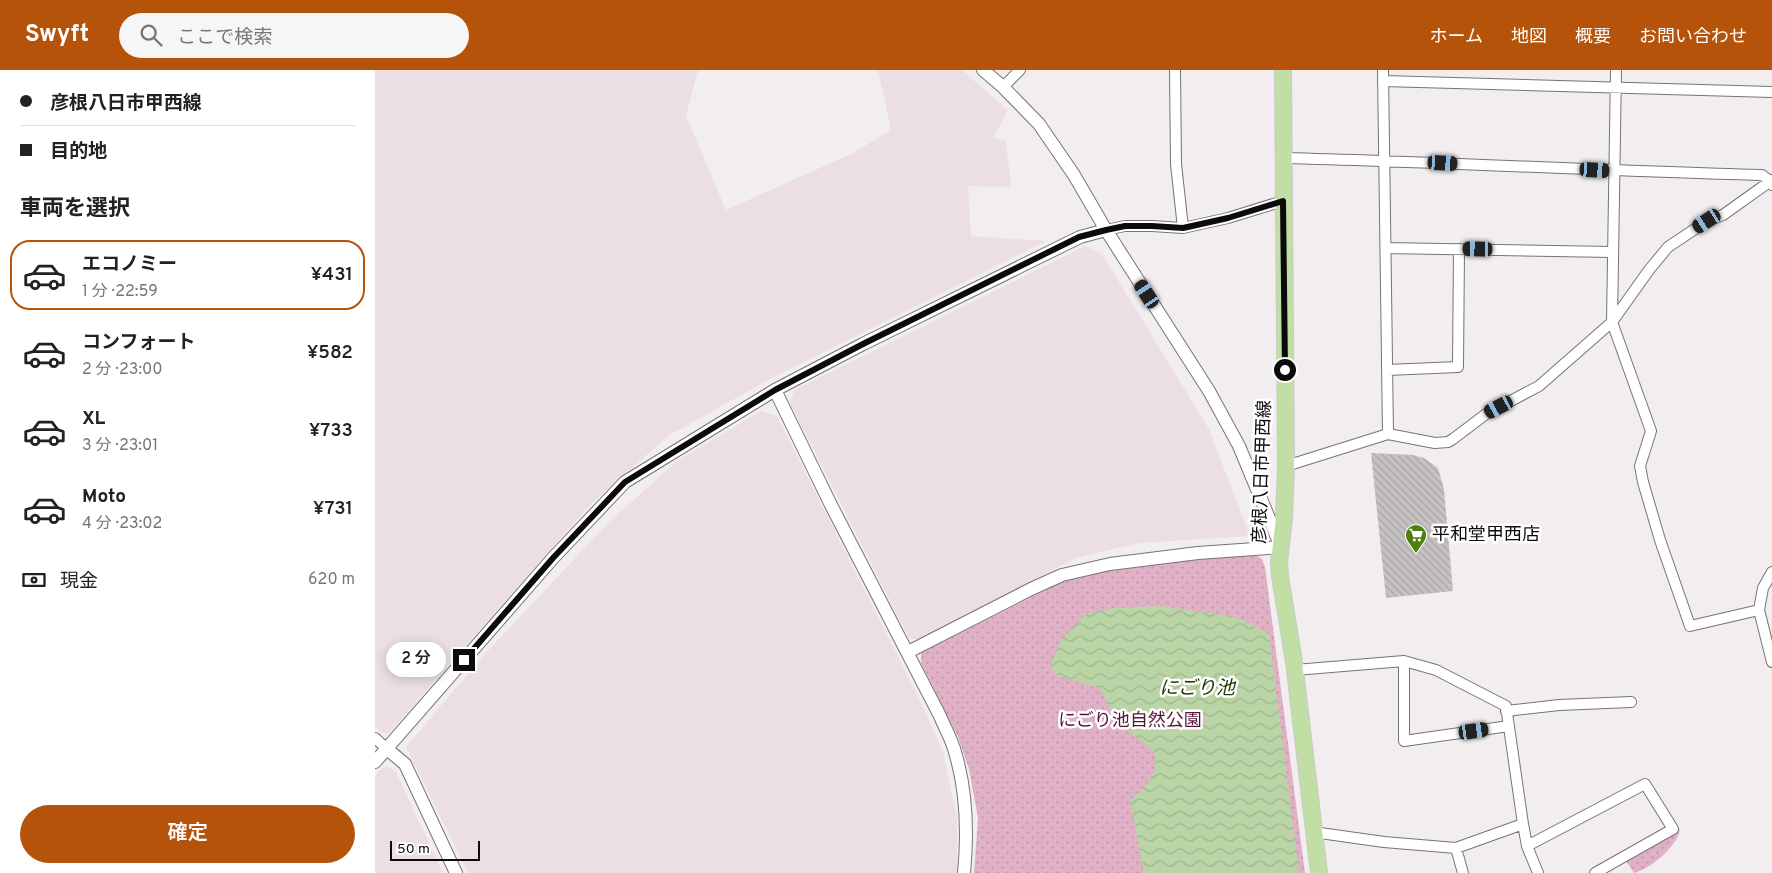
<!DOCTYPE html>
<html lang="ja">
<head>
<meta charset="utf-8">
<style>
  :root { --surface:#fff; --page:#f6f6f6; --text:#222; --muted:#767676; --line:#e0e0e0; --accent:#b45309 }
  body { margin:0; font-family:Overpass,"Noto Sans JP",sans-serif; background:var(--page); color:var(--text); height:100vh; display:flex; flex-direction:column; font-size:19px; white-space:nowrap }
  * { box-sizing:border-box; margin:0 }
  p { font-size:16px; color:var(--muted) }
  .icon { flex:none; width:28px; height:28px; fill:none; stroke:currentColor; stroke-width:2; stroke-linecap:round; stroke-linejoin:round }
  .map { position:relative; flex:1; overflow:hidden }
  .drawer { display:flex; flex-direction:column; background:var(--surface); width:375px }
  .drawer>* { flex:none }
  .hud { display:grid; align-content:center; height:110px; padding:0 20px; background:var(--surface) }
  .scale { position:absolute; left:15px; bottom:12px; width:90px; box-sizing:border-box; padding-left:5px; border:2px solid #0c0b0b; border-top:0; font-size:14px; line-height:18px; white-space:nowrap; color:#0c0b0b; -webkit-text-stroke:4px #fff; paint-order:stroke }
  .end { position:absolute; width:22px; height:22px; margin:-11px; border:6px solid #0c0b0b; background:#fff; box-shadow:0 0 0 2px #fff }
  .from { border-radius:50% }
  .bubble { position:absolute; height:35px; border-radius:18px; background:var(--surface); box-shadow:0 2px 12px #0003; font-size:16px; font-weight:600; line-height:35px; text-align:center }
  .car { position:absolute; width:15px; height:30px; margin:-15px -8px; border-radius:6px; box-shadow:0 0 4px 1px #0007; background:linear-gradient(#222 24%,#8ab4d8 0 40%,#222 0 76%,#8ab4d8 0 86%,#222 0) }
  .hud b { display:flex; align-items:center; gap:18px; height:48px; font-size:19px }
  .hud b+b { border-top:1px solid var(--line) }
  .hud i { width:12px; height:12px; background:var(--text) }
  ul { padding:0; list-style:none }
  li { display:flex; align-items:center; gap:15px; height:70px; margin:0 10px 8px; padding:0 10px; border:2px solid transparent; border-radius:20px }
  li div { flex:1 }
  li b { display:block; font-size:19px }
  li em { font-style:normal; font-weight:600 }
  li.current { border-color:var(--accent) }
  li>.icon { width:45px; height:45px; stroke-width:1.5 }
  h2 { padding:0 20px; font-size:22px; line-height:60px }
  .pay { display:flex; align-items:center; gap:12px; height:55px; padding:0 20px; font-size:19px }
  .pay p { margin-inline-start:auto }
  .primary-button { display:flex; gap:10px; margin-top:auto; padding:10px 20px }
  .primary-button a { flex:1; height:58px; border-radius:30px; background:var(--accent); color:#fff; font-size:20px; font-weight:600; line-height:58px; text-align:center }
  header { display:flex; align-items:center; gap:30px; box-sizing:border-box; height:70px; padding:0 25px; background:var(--accent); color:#fff }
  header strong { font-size:24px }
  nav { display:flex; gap:28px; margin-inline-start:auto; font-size:18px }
  .search { width:350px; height:45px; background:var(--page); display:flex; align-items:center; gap:12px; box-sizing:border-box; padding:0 18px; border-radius:28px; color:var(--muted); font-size:19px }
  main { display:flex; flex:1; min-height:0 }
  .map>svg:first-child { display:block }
  .built { fill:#ebdfe5 }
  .green { fill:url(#green-dots) }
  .water { fill:url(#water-waves) }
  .building { fill:url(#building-back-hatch) }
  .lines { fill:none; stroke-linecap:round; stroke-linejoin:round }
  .minor-casing { stroke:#777375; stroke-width:12 }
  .tertiary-casing { stroke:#777375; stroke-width:14 }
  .primary-casing { stroke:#cac9c9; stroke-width:18 }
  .minor { stroke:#fff; stroke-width:10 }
  .tertiary { stroke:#fff; stroke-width:12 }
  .primary { stroke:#c1dfa4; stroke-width:16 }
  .route { stroke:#0c0b0b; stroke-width:6 }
  .labels { text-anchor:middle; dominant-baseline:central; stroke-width:5; stroke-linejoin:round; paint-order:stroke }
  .street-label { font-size:18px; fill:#0c0b0b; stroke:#fff }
  .poi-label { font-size:18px; fill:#0c0b0b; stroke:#fff; text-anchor:start }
  .park-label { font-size:18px; fill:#54173a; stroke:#fff }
  .water-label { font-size:19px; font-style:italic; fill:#213805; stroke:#fff }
</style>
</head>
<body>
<header>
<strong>Swyft</strong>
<div class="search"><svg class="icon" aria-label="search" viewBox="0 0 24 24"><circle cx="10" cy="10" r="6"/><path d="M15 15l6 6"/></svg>ここで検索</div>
<nav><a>ホーム</a><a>地図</a><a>概要</a><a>お問い合わせ</a></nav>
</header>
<main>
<section class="drawer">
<div class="hud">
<b><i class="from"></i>彦根八日市甲西線</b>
<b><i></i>目的地</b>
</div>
<h2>車両を選択</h2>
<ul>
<li class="current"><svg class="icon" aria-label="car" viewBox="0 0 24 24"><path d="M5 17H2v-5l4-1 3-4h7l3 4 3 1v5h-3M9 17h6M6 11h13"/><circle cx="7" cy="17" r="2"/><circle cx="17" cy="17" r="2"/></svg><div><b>エコノミー</b><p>1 分 · 22:59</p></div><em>¥431</em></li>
<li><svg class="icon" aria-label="car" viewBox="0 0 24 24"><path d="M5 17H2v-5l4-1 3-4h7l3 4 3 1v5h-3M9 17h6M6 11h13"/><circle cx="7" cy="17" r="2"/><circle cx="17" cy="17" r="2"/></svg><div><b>コンフォート</b><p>2 分 · 23:00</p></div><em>¥582</em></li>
<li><svg class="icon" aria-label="car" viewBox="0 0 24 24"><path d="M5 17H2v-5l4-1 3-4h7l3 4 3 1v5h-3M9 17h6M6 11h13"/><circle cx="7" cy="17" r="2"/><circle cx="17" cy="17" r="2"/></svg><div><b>XL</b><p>3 分 · 23:01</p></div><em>¥733</em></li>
<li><svg class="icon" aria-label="car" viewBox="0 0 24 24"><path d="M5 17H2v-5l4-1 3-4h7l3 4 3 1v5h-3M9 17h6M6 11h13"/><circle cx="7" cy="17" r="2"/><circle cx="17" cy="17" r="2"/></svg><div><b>Moto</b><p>4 分 · 23:02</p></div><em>¥731</em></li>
</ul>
<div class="pay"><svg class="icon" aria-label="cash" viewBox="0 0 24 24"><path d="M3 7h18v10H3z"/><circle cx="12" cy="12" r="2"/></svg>現金<p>620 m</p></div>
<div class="primary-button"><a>確定</a></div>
</section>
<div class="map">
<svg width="1397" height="803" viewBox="0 0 1397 803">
  <defs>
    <pattern id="green-dots" width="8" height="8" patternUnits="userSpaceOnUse" patternTransform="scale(1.25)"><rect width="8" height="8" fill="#e0b0c7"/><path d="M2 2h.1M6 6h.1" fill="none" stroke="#bf96aa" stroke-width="1.8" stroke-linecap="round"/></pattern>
    <pattern id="water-waves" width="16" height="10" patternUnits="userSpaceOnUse" patternTransform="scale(1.25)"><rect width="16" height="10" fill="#bad4a5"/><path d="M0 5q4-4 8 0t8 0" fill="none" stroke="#9fb58d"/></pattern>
    <pattern id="building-back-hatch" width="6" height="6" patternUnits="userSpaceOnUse" patternTransform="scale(1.25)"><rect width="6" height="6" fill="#c6c2c4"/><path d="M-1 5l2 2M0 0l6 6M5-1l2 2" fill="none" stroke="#a9a5a7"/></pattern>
  </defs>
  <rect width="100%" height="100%" fill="#f2eef0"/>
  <path class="built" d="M 0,0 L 323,0 L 311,46 L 351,140 L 476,84 L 516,60 L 503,0 L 587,0 L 633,40 L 618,68 L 631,71 L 636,117 L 593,116 L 596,166 L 671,171 L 399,307 L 293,366 L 216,434 L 13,664 L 6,662 L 0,656 Z
    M 710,176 L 727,184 L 834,359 L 875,466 L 764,473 L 701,488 L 545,570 L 534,568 L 415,333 L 419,320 Z
    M 386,341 L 402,346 L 545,630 L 568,682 L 582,747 L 582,803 L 93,803 L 31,677 L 109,585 L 234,452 L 302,391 Z
    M 13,697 L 21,702 L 68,803 L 0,803 L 0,706 L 7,698 Z"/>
  <path class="green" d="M 880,484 L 887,489 L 890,497 L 930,803 L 599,803 L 603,748 L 594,699 L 583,667 L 546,593 L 546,583 L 680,515 L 704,506 L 726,501 L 850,485 Z
    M 1305,759 C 1303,776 1275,799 1259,803 L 1251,791 Z"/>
  <path class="water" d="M 786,536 L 856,546 L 868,550 L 894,564 L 924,803 L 769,803 L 755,730 C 769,721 791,696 776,679 C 767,669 754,665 746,655 C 736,644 731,631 725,618 L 683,606 L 675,597 L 686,570 L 712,543 L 739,538 Z"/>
  <path class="building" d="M 996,383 L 1038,385 L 1049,388 L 1063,398 L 1069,419 L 1078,521 L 1011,528 Z"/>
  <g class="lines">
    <g class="minor-casing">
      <path id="minor" d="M 800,0 L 801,94 L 808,158
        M 1008,0 L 1013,364
        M 1241,0 L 1237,252 L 1276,361 L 1265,396 L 1268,412 L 1285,470 L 1315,556 L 1384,540
        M 1008,11 L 1397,22
        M 628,17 L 645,0
        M 909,88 C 1068,92 1227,101 1387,105 L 1395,111 L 1397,115
        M 731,160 L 750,156 L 777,156 L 808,158 L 853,148 L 908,131
        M 1011,178 L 1238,182
        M 1012,300 L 1083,297 L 1084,179
        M 911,396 L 1013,364 L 1060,373 L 1073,372 L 1078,369 L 1111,344 L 1164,316 L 1237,252 L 1274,200 L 1293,177 L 1332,151 L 1348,145 L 1397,110
        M 1397,502 L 1388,518 L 1384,540 L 1397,592
        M 1029,591 L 1029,671 L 1134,656
        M 920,600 L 1029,591 L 1061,600 L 1131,636 L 1148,754 L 1152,776 L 1163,803
        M 1131,641 L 1184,635 L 1256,632
        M 0,668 L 12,679
        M 938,762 L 1009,772 L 1081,778 L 1148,754
        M 1152,776 L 1270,714 L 1298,759 L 1220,803
        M 1081,778 L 1088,803"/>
    </g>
    <g class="tertiary-casing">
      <path id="tertiary" d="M 400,320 L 456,435 L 565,646 C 570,658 577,670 580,682 C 592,722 593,762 589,803
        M 533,582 L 656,519 L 687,505 L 735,494 L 823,483 L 906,477 L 864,376 L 834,321 L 731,160 L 699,105 L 664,54 L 628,17 L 608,0
        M 12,679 L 30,694 L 81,803
        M 0,692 L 178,488 L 250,412 L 400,320 L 488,274 L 705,167 L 731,160"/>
    </g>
    <g class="primary-casing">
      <path id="primary" d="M 908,0 L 911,396 L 909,448 L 904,492 L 905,506 L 919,592 L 944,803"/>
    </g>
    <use href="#minor" class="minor"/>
    <use href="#tertiary" class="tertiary"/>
    <use href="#primary" class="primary"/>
  </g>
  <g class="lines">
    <path class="route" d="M 89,590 L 178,488 L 250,412 L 400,320 L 488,274 L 704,167 L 731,160 L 750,156 L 777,156 L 808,158 L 853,148 L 908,131 L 910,300"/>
  </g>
  <defs>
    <g id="supermarket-pin" transform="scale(1.125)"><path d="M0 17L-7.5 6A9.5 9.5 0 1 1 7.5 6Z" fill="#4f7f0e" stroke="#fff"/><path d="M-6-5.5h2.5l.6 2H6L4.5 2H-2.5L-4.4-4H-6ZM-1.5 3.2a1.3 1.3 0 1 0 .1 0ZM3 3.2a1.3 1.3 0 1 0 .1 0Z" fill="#fff"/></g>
  </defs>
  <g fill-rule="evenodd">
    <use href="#supermarket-pin" x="1041" y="465"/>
  </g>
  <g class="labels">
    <g class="street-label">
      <text transform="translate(888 402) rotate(-88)">彦根八日市甲西線</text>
    </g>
    <g class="poi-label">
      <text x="1057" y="465">平和堂甲西店</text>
    </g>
    <g class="park-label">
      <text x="755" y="651">にごり池自然公園</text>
    </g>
    <g class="water-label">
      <text x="822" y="619">にごり池</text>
    </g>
  </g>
</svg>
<div class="scale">50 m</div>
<i class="end from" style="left:910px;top:300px"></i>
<i class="end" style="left:89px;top:590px"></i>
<div class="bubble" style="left:11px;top:572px;width:60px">2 分</div>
<i class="car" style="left:1068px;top:93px;rotate:93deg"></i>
<i class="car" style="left:1220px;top:100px;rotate:93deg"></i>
<i class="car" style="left:1332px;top:151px;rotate:237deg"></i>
<i class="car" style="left:1103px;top:179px;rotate:271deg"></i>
<i class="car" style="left:772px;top:224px;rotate:327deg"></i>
<i class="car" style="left:1124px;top:337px;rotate:242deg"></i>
<i class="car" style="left:1099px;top:661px;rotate:82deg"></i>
</div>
</main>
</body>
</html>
